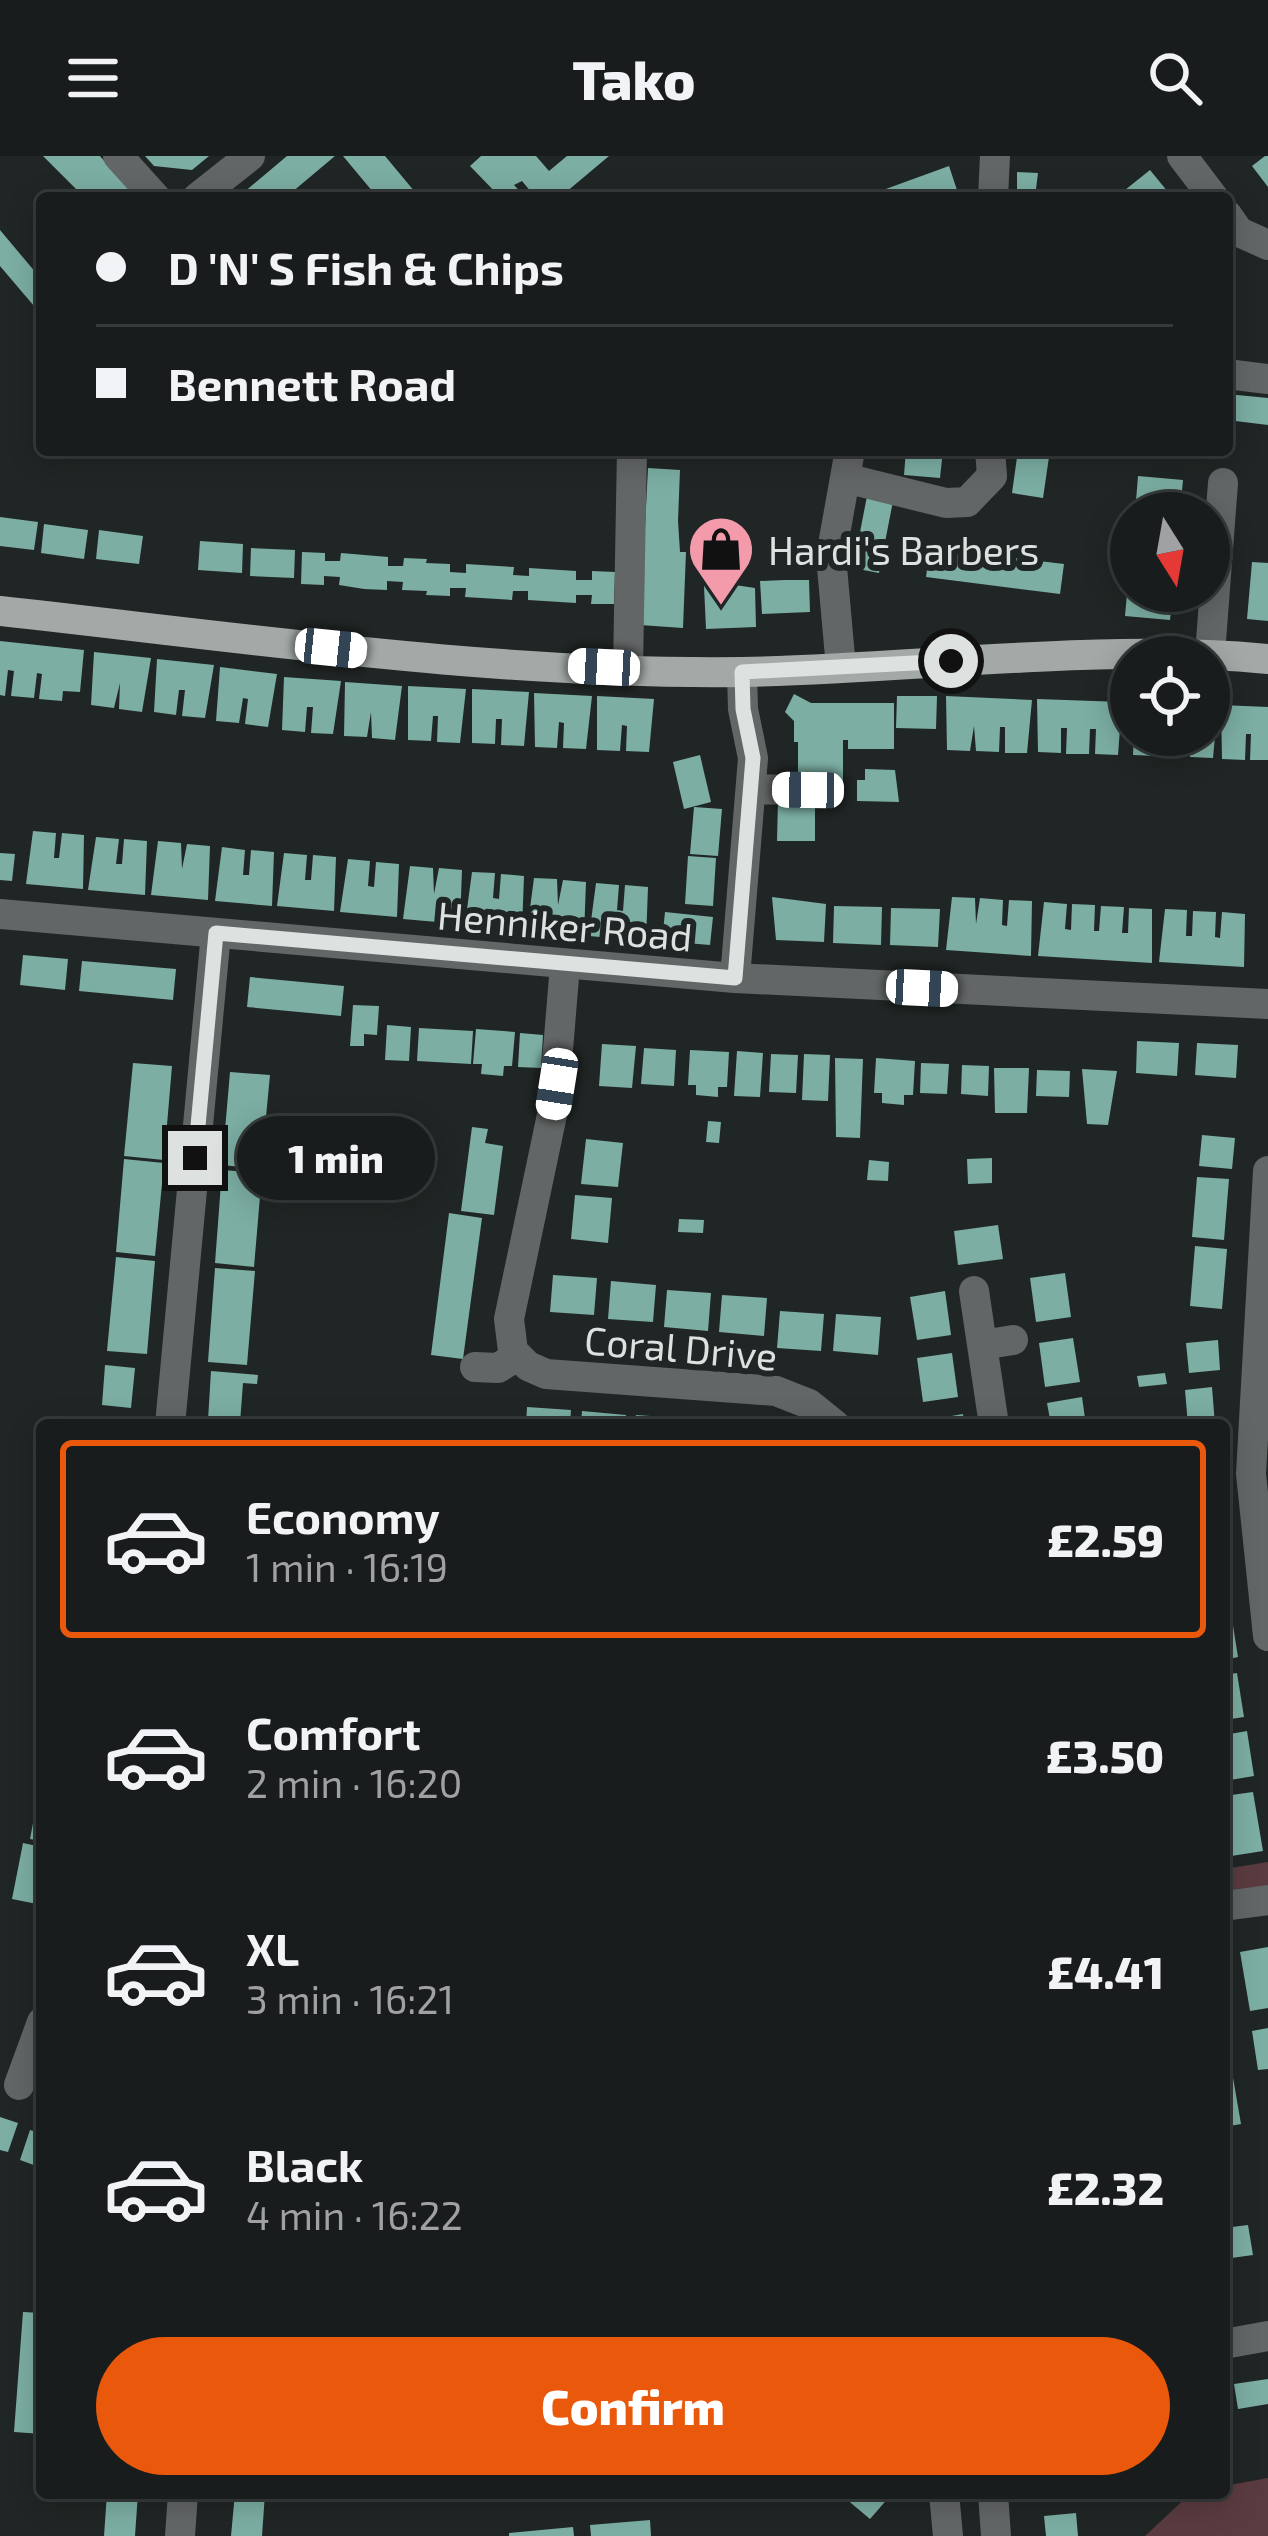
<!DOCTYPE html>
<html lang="en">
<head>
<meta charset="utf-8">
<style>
  :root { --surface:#181c1c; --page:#212525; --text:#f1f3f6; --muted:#9fa1a3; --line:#363a3b; --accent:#ea580c }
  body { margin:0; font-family:"Exo 2",sans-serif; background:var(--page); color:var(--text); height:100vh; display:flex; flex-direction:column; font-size:45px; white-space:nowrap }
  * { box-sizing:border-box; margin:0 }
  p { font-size:39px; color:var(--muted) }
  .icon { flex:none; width:66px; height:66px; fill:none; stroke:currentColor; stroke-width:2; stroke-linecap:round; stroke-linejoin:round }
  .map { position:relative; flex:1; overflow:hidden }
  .sheet { position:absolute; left:36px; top:1263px; width:1194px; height:1080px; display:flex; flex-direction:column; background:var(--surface); border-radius:12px; box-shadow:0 6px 30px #0003,0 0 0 3px var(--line) }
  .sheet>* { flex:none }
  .banner { position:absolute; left:36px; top:36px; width:1197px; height:264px; border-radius:12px; box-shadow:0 6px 30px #0003,0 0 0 3px var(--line); display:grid; align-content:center; height:264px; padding:0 60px; background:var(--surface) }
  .needle { width:78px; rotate:169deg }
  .controls { position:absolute; left:1110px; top:336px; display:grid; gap:24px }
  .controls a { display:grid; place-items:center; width:120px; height:120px; border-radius:50%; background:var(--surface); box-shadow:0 6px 30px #0003,0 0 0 3px var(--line); font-size:60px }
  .end { position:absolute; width:54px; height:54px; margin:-27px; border:15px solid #dde2e1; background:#111; box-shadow:0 0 0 6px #111 }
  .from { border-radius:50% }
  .bubble { position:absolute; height:84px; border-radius:42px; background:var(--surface); box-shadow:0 6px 30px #0003,0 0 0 3px var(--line); font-size:39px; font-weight:800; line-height:84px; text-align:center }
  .car { position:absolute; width:36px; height:72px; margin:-36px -18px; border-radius:15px; box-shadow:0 0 9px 3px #0007; background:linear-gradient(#fff 24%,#345 0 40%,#fff 0 76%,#345 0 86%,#fff 0) }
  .banner b { display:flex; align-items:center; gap:42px; height:114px; font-size:45px }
  .banner b+b { border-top:3px solid var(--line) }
  .banner i { width:30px; height:30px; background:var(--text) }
  ul { padding:21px 0 0; list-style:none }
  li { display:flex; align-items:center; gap:36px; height:198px; margin:0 24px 18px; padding:0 36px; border:6px solid transparent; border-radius:12px }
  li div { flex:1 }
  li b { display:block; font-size:45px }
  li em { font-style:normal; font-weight:800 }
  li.selected { border-color:var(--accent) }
  li>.icon { width:108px; height:108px; stroke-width:1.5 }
  .button { display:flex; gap:24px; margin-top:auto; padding:24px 60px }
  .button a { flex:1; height:138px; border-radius:72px; background:var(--accent); color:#fff; font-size:48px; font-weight:800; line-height:138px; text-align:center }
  header { display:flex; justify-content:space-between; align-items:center; height:156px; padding:0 60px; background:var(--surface); font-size:54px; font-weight:800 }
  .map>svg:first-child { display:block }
  .green { fill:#5a3b40 }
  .building { fill:#7caea3 }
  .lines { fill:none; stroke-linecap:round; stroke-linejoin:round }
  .minor { stroke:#636666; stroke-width:30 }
  .major { stroke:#a2a9a7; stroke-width:30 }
  .route { stroke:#dde2e1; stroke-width:15 }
  .labels { text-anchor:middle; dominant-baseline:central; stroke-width:12; stroke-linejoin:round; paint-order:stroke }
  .poi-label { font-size:39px; fill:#dde2e1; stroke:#202625; text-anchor:start }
  .street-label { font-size:39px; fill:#dde2e1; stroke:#202625 }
</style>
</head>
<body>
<header><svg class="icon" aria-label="menu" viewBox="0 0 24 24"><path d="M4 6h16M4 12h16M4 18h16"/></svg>Tako<svg class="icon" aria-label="search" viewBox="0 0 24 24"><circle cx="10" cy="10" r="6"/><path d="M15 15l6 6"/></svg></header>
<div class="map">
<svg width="1268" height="2380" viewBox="0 0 1268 2380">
  <rect width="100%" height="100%" fill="#202625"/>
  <path class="green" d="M 1268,1706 L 1268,1730 L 1224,1739 L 1224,1713 Z
    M 1268,2322 L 1268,2380 L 1145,2380 L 1191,2337 L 1224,2337 L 1224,2330 Z"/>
  <path class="building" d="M 43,0 L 100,0 L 136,42 L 85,42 Z
    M 145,0 L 209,0 L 192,14 L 154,10 Z
    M 287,0 L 335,0 L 285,42 L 237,42 Z
    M 343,0 L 385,0 L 420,42 L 378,42 Z
    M 481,0 L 536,0 L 549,15 L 567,0 L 609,0 L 559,42 L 536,42 L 522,25 L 514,29 L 526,42 L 501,42 L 470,10 Z
    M 1265,0 L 1268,0 L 1268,31 L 1252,10 Z
    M 949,10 L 958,37 L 942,42 L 861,42 Z
    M 1150,14 L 1173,42 L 1131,42 L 1125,34 Z
    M 1017,16 L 1038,17 L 1036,33 L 1042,40 L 1017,42 Z
    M 0,74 L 42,124 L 42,143 L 34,150 L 0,110 Z
    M 1227,111 L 1236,112 L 1230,168 L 1227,168 Z
    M 1227,238 L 1268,242 L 1268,269 L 1227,264 Z
    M 906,294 L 943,294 L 940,322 L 904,319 Z
    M 1018,294 L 1050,294 L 1043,342 L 1012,337 Z
    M 648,312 L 680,314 L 678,365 L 680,396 L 686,396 L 683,472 L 640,469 Z
    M 1138,320 L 1183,324 L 1180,357 L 1135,357 Z
    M 868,335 L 894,340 L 879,417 L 853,412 Z
    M 0,361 L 38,366 L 34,394 L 0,390 Z
    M 44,368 L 88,374 L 84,403 L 41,397 Z
    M 99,374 L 143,380 L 139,408 L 96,403 Z
    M 200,385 L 243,388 L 242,417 L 198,414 Z
    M 251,392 L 295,394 L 294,422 L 250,420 Z
    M 930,392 L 1064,408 L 1060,438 L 926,421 Z
    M 302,396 L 325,397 L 325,405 L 340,405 L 341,397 L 388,401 L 388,410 L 403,410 L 404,402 L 427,403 L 426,407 L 450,408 L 450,416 L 466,417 L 466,408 L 514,411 L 513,419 L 529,420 L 529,412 L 576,415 L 576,424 L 592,424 L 592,415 L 615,416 L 614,448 L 591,448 L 592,439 L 576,439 L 576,447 L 528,444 L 528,435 L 513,435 L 512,444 L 465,441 L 466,432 L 450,432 L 450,440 L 426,439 L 427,435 L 402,434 L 403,426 L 387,425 L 387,434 L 364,433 L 339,429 L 340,421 L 324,420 L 324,429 L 301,428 Z
    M 1252,406 L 1268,407 L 1268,465 L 1247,463 Z
    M 785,424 L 809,424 L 810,456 L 762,458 L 760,425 Z
    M 1128,426 L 1131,435 L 1173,435 L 1170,464 L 1125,460 Z
    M 735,429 L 755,432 L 756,471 L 706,473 L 704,430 Z
    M 0,485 L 84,494 L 80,536 L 63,535 L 62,545 L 39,543 L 42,518 L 37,517 L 34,542 L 11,540 L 14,515 L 8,514 L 5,540 L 0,539 Z
    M 94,496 L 151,502 L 142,556 L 119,553 L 120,527 L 114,552 L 91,549 Z
    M 157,503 L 214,509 L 205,562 L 182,560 L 185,534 L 179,534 L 176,559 L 154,556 Z
    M 220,511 L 277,518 L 268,571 L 245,568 L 248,543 L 243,542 L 239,567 L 216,565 Z
    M 284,521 L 341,525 L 333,578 L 311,577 L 313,551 L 307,551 L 305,576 L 282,574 Z
    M 345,526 L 402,530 L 395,584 L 372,582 L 371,556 L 367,581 L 344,580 Z
    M 408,530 L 466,533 L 460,587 L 437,586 L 438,560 L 433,560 L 431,585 L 408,584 Z
    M 472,533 L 529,536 L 524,590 L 501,589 L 502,563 L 496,563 L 495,588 L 472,587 Z
    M 534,537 L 592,540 L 586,593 L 563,592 L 564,567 L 559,566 L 557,592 L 535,591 Z
    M 794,538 L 811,547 L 894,547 L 894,593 L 848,593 L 848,584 L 843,584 L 843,626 L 798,625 L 798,586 L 794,586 L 794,565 L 785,556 Z
    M 597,540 L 654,543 L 649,596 L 626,595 L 627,570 L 622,569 L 620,595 L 597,594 Z
    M 897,540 L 937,540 L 936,573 L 896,572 Z
    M 946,540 L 1032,544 L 1027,597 L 1005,597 L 1005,571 L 1000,571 L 999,596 L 976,595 L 974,570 L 970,595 L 947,594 Z
    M 1037,543 L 1122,546 L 1118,599 L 1095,598 L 1096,573 L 1090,573 L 1089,598 L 1066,598 L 1067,572 L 1061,572 L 1061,597 L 1038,596 Z
    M 1209,548 L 1218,548 L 1213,602 L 1190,601 L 1191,579 L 1209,579 Z
    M 1221,549 L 1268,551 L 1268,604 L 1250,604 L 1251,578 L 1246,578 L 1245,604 L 1222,603 Z
    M 1134,579 L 1157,579 L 1156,600 L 1133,599 Z
    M 1163,579 L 1186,579 L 1185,601 L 1162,600 Z
    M 700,599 L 711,646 L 684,653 L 673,606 Z
    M 865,613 L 895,614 L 899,646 L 857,645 L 857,624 L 865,624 Z
    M 778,644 L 815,644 L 815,685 L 777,685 Z
    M 694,651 L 722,653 L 718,700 L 690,698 Z
    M 33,675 L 56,677 L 54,702 L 59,702 L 62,677 L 84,679 L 83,733 L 26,728 Z
    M 96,681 L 119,683 L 116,708 L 122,708 L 124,683 L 147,685 L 145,739 L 88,734 Z
    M 158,685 L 181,687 L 182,713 L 187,688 L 210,690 L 208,744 L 151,739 Z
    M 222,691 L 245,694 L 243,719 L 249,719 L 251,694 L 274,696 L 272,750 L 215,745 Z
    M 0,697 L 15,698 L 12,725 L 0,724 Z
    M 284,697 L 307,699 L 305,724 L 311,724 L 313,699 L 336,701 L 334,755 L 277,750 Z
    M 688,700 L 716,702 L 713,750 L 685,748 Z
    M 348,703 L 370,705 L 368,730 L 374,731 L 376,706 L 399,708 L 397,761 L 340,756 Z
    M 410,710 L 433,712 L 434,738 L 439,712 L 462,714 L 460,768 L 403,763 Z
    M 472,716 L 495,717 L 493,742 L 499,743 L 501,718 L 524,720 L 522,773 L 465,768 Z
    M 534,722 L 557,723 L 558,749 L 563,724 L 586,726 L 584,779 L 527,775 Z
    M 596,727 L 619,729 L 617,754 L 623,755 L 625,729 L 648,731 L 646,785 L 589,780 Z
    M 772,741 L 826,748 L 824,786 L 776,784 Z
    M 952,741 L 975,742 L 976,768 L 980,742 L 1003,744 L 1002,769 L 1007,770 L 1009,744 L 1032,745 L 1031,800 L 946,794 Z
    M 1044,746 L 1067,748 L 1065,773 L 1071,774 L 1072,748 L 1095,749 L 1094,775 L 1099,775 L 1101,750 L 1124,751 L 1122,777 L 1128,777 L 1129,752 L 1152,753 L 1152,807 L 1038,800 Z
    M 834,750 L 882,751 L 881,789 L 833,787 Z
    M 891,752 L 940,753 L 938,791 L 890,789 Z
    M 1165,753 L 1187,754 L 1186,780 L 1192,780 L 1193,755 L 1216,756 L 1215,781 L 1220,782 L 1222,756 L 1245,758 L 1244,811 L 1159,806 Z
    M 665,756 L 713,761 L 710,789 L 662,785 Z
    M 23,799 L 68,803 L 65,834 L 20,829 Z
    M 82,805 L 176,813 L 173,844 L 79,835 Z
    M 250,821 L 344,830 L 341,860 L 247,851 Z
    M 353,849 L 379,850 L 377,879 L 364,878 L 364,890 L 350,890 Z
    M 387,869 L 411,871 L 409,905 L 385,904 Z
    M 419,872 L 473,875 L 471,908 L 417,905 Z
    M 476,873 L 515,876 L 512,910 L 504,910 L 503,920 L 481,918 L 482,908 L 473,908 Z
    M 520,877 L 543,879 L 541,912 L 518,911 Z
    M 1137,885 L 1179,887 L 1177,920 L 1136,917 Z
    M 1197,887 L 1238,889 L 1236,922 L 1195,919 Z
    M 602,888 L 636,890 L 632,932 L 599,930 Z
    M 644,892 L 676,894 L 674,930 L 641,928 Z
    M 690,894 L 729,896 L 727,931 L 718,931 L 718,941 L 696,939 L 696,929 L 688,929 Z
    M 737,895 L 763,897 L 760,941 L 734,940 Z
    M 771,898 L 798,899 L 796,937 L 769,936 Z
    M 804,898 L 830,899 L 828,945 L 802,944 Z
    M 835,902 L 863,903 L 860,982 L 836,981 Z
    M 876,902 L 915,905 L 913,939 L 904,939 L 904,949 L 882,947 L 882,937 L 874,937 Z
    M 133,907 L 172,910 L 164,1004 L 124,1000 Z
    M 921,907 L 949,908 L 947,938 L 920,937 Z
    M 962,909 L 989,910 L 988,940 L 961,938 Z
    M 994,912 L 1029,912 L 1027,957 L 995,957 Z
    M 1082,913 L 1117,915 L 1108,969 L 1087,968 Z
    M 1037,914 L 1070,915 L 1069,941 L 1036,940 Z
    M 230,916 L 270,919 L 261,1013 L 222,1009 Z
    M 708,965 L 721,966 L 719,987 L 706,986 Z
    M 472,971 L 488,973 L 485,987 L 503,990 L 494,1059 L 461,1055 Z
    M 1202,979 L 1235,982 L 1232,1013 L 1199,1010 Z
    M 586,983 L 623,987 L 618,1031 L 581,1028 Z
    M 992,1002 L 992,1027 L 968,1028 L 967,1003 Z
    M 124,1003 L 164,1007 L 155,1100 L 116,1096 Z
    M 869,1004 L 889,1006 L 888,1025 L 867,1024 Z
    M 222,1014 L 262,1017 L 254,1111 L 215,1107 Z
    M 1197,1021 L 1229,1023 L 1224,1084 L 1192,1081 Z
    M 575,1039 L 612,1042 L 608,1087 L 571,1083 Z
    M 449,1057 L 482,1062 L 463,1203 L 431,1199 Z
    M 679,1063 L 704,1064 L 703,1077 L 678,1076 Z
    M 998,1069 L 1003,1103 L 958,1109 L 954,1075 Z
    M 1195,1090 L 1227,1093 L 1222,1153 L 1190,1150 Z
    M 116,1101 L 155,1105 L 147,1198 L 107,1195 Z
    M 215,1112 L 255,1115 L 247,1209 L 208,1206 Z
    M 1065,1117 L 1071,1161 L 1036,1166 L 1030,1122 Z
    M 553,1119 L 597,1122 L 594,1159 L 550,1156 Z
    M 611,1125 L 656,1129 L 653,1166 L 608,1163 Z
    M 667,1134 L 711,1137 L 708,1175 L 664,1171 Z
    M 945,1135 L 951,1179 L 917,1184 L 910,1141 Z
    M 722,1139 L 767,1142 L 764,1180 L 719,1176 Z
    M 780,1155 L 824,1158 L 821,1195 L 777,1192 Z
    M 836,1158 L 881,1161 L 878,1199 L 833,1195 Z
    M 1073,1182 L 1080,1226 L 1045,1231 L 1039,1187 Z
    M 1218,1184 L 1220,1214 L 1189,1217 L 1186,1187 Z
    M 952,1197 L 958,1241 L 923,1246 L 917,1202 Z
    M 105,1209 L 135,1212 L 131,1252 L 102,1249 Z
    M 211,1215 L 258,1219 L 257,1228 L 243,1227 L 240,1267 L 208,1264 Z
    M 1165,1217 L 1167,1228 L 1139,1231 L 1137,1220 Z
    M 1212,1231 L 1215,1269 L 1188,1269 L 1185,1234 Z
    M 1082,1241 L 1086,1269 L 1051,1269 L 1047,1247 Z
    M 527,1251 L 571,1254 L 570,1269 L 526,1269 Z
    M 582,1255 L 626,1259 L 625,1269 L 581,1269 Z
    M 963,1258 L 964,1269 L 928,1269 L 928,1264 Z
    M 636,1259 L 680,1262 L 680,1269 L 635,1269 Z
    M 1231,1457 L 1238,1501 L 1224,1504 L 1224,1458 Z
    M 1237,1517 L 1244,1561 L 1224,1564 L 1224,1519 Z
    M 1247,1575 L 1254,1620 L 1224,1625 L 1224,1579 Z
    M 40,1630 L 42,1631 L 42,1685 L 30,1683 Z
    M 1253,1636 L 1263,1695 L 1225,1701 L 1224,1640 Z
    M 23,1687 L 42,1691 L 42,1749 L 12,1743 Z
    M 1268,1791 L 1268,1852 L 1250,1855 L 1240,1796 Z
    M 1268,1872 L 1268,1913 L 1258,1914 L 1252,1875 Z
    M 1226,1881 L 1241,1968 L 1224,1971 L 1224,1882 Z
    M 0,1961 L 18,1967 L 8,1996 L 0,1994 Z
    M 30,1974 L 42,1978 L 42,2012 L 20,2004 Z
    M 1248,2069 L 1253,2099 L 1224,2103 L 1224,2072 Z
    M 23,2156 L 42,2157 L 42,2278 L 14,2276 Z
    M 1268,2223 L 1268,2248 L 1238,2253 L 1234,2228 Z
    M 107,2337 L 138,2337 L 135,2380 L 104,2380 Z
    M 235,2337 L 265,2337 L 262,2380 L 231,2380 Z
    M 839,2337 L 887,2337 L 890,2340 L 870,2363 Z
    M 1076,2357 L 1078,2380 L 1046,2380 L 1044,2360 Z
    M 650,2364 L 651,2380 L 591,2380 L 590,2369 Z
    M 573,2371 L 574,2380 L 509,2380 L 509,2377 Z"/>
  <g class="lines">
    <path class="minor" d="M 118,0 L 156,42
      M 1182,0 L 1214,42
      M 197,42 L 250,0
      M 993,42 L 995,0
      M 1227,59 L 1239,76 L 1268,89
      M 1227,218 L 1268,223
      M 845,322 L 946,347 L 967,346 L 992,320 L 990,294
      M 1210,498 L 1223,327
      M 628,512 L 632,294
      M 841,512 L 831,400 L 850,294
      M 751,633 L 808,634
      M 0,758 L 735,822 L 1268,848
      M 565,809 L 553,954 L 509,1163 L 513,1195 L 528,1210 L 546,1218 L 776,1235 L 809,1248 L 835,1269
      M 735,822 L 753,602 L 743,553 L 742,516
      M 1268,1015 L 1251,1318 L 1268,1480
      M 974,1135 L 994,1269
      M 982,1189 L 1013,1184
      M 475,1211 L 498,1212 L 517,1200
      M 170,1269 L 216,777
      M 1224,1750 L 1268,1744
      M 19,1929 L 42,1866
      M 1224,2188 L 1268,2180
      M 944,2337 L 948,2380
      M 993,2337 L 996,2380
      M 180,2380 L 183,2337"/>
    <path class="major" d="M 0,455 C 246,482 494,519 742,516 C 917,513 1093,487 1268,503"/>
  </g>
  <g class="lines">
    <path class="route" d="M 195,1002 L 216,777 L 735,822 L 753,602 L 743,553 L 742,516 L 951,505"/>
  </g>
  <defs>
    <g id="shop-pin" transform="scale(3.45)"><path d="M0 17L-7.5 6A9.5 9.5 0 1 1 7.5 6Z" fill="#f39aab" stroke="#202625"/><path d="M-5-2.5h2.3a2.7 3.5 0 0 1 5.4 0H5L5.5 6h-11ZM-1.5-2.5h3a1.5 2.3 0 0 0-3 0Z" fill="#111"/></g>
  </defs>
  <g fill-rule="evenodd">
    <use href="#shop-pin" x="721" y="393"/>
  </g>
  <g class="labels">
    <g class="poi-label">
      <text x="768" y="393">Hardi's Barbers</text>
    </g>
    <g class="street-label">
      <text transform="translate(565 769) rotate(5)">Henniker Road</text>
      <text transform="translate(681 1191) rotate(5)">Coral Drive</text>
    </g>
  </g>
</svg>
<div class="controls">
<a><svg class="needle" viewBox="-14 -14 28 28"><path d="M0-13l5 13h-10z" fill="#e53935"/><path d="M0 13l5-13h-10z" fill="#9fa1a3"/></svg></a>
<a><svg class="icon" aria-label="locate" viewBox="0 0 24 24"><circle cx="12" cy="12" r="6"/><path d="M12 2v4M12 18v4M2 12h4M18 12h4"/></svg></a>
</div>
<i class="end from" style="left:951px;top:505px"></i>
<i class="end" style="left:195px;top:1002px"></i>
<div class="bubble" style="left:237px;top:960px;width:198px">1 min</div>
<i class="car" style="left:331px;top:492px;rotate:96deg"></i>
<i class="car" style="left:604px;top:511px;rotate:273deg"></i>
<i class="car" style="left:808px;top:634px;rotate:271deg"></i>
<i class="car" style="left:922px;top:832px;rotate:93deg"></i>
<i class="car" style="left:557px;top:928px;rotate:189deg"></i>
<div class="banner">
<b><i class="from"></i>D 'N' S Fish &amp; Chips</b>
<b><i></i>Bennett Road</b>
</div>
<section class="sheet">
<ul>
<li class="selected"><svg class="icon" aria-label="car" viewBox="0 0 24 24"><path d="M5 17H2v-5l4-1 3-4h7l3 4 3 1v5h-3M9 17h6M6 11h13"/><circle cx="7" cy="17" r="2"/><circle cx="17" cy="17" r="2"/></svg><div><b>Economy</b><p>1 min · 16:19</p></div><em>£2.59</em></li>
<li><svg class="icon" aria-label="car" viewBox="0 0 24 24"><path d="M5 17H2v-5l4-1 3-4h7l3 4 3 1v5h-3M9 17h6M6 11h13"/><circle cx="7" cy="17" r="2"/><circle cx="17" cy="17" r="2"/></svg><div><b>Comfort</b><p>2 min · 16:20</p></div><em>£3.50</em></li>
<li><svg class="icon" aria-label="car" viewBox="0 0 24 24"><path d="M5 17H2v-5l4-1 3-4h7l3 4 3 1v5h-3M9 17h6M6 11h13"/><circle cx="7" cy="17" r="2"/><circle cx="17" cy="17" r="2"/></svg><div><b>XL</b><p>3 min · 16:21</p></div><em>£4.41</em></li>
<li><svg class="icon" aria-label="car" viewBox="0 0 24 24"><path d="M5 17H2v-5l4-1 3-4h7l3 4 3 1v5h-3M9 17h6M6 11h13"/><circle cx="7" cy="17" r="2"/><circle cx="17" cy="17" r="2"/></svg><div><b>Black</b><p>4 min · 16:22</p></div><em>£2.32</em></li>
</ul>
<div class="button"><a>Confirm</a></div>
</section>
</div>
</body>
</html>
